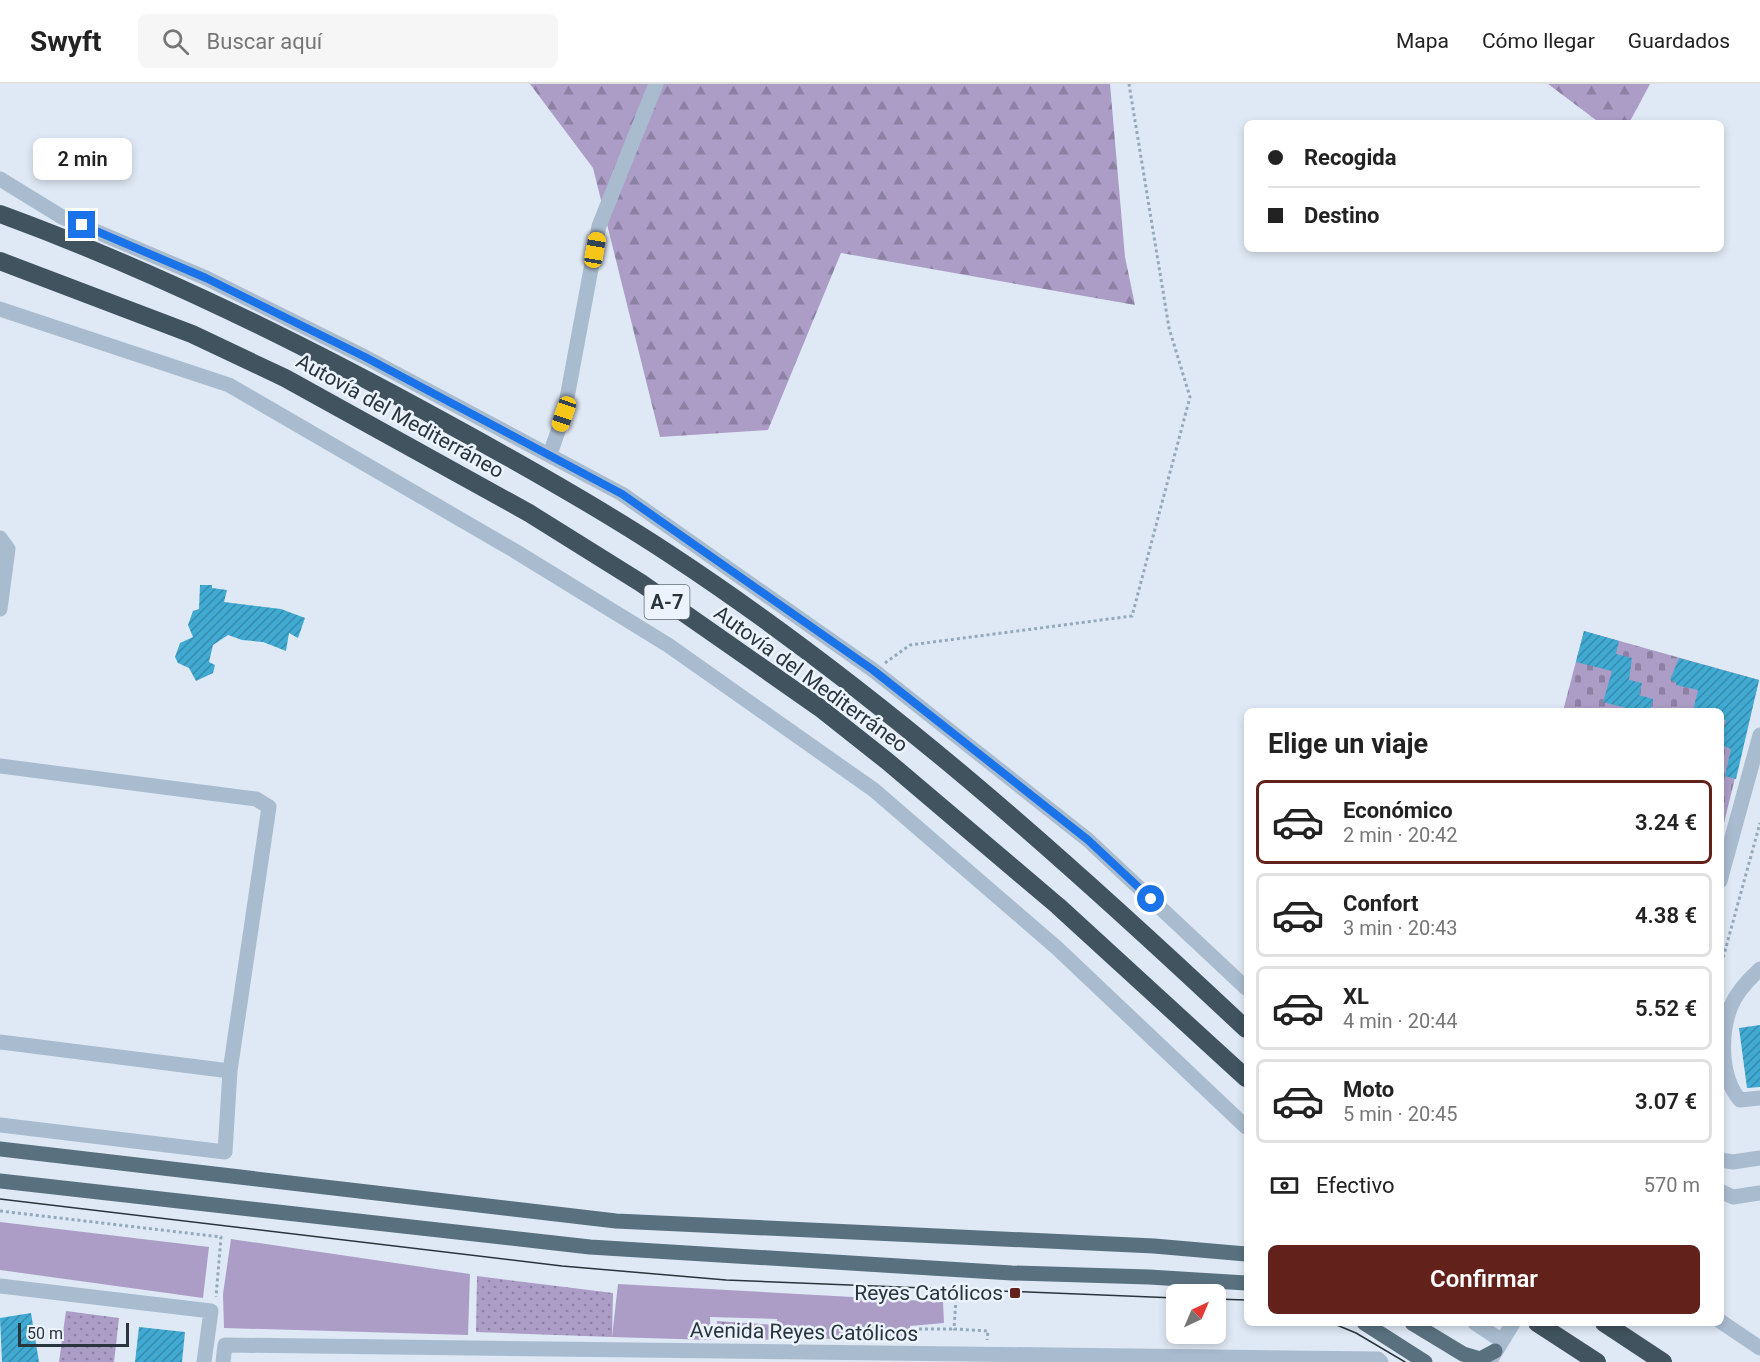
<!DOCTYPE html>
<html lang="es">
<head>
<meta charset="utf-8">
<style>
  :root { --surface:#fff; --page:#f6f6f6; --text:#222; --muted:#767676; --line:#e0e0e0; --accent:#62211a }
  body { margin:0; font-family:Roboto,sans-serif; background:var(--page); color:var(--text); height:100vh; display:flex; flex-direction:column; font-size:22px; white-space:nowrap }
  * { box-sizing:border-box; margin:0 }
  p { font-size:20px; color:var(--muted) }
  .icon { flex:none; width:33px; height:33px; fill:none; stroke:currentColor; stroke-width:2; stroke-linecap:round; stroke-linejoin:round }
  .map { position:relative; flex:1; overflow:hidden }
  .details { position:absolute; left:1244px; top:624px; width:480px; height:618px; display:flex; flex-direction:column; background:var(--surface); border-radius:9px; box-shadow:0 3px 9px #0003 }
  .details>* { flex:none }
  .hud { position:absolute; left:1244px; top:36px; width:480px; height:132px; border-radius:9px; box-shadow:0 3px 9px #0003; display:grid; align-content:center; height:132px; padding:0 24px; background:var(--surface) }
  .needle { width:39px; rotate:44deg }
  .controls { position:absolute; left:1166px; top:1200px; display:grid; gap:12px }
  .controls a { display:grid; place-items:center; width:60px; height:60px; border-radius:9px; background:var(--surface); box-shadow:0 3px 9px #0003; font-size:30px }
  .scale { position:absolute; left:18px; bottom:15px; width:111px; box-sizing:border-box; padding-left:6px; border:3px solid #29353c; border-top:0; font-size:16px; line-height:21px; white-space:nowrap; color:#29353c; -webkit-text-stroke:4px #ecf3fc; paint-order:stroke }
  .end { position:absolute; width:27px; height:27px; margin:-14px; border:8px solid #1a73e8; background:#fff; box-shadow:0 0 0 3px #fff }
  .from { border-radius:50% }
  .bubble { position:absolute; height:42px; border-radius:9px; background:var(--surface); box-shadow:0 3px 9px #0003; font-size:20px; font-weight:600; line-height:42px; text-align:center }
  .car { position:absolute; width:18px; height:36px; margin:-18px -9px; border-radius:8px; box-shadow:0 0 4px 2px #0007; background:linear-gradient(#f5c518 24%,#345 0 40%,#f5c518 0 76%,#345 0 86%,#f5c518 0) }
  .hud b { display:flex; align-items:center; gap:21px; height:57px; font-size:22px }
  .hud b+b { border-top:2px solid var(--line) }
  .hud i { width:15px; height:15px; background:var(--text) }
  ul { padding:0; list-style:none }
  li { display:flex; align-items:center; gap:18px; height:84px; margin:0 12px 9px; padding:0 12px; border:3px solid var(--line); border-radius:9px }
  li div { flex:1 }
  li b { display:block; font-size:22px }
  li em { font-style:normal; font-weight:600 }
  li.active { border-color:var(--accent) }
  li>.icon { width:54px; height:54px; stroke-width:1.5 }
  h2 { padding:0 24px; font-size:27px; line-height:72px }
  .pay { display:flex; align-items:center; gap:15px; height:66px; padding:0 24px; font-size:22px }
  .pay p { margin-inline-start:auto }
  .button { display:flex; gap:12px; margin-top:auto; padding:12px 24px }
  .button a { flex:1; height:69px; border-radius:9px; background:var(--accent); color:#fff; font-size:24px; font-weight:600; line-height:69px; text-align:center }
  header { display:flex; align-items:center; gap:36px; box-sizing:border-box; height:84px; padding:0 30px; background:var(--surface); border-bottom:2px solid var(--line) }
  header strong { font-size:28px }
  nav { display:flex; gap:33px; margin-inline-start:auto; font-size:21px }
  .search { width:420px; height:54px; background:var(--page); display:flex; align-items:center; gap:15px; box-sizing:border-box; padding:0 21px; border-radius:9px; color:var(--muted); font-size:22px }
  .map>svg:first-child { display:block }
  .grass { fill:#ac9dc7 }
  .forest { fill:url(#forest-firs) }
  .cemetery { fill:url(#cemetery-stones) }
  .park { fill:url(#park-dots) }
  .building { fill:url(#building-hatch) }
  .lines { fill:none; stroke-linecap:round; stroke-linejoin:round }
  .path { stroke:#93a9bc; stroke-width:3; stroke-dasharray:3 3; stroke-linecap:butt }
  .minor { stroke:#a9bccf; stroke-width:15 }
  .major { stroke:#59717f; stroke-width:15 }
  .highway { stroke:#40535e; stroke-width:18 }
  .tram { stroke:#29353c; stroke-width:1.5 }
  .route { stroke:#1a73e8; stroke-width:8 }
  .poi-dot { fill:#62211a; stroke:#ecf3fc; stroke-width:2 }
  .labels { text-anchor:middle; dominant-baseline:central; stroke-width:5; stroke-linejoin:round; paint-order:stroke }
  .shield { fill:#ecf3fc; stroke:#646e76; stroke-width:1.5 }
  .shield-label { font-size:20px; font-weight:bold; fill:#29353c }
  .street-label { font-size:21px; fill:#29353c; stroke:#ecf3fc }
  .poi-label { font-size:21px; fill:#29353c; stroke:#ecf3fc; text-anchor:end }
</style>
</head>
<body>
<header>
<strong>Swyft</strong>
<div class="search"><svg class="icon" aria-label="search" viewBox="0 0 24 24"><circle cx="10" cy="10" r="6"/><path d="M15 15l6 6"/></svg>Buscar aquí</div>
<nav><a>Mapa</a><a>Cómo llegar</a><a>Guardados</a></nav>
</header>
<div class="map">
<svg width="1760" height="1278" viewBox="0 0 1760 1278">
  <defs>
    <pattern id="forest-firs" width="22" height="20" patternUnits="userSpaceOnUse" patternTransform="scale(1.5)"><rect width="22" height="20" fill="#ac9dc7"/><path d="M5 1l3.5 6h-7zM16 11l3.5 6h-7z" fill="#8c81a3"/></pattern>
    <pattern id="cemetery-stones" width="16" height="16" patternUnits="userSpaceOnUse" patternTransform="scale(1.5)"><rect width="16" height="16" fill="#ac9dc7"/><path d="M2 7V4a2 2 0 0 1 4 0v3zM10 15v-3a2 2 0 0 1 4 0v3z" fill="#8c81a3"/></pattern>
    <pattern id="park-dots" width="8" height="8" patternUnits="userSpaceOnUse" patternTransform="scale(1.5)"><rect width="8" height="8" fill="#ac9dc7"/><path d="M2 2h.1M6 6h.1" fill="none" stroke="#8c81a3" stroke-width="1.8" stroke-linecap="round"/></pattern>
    <pattern id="building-hatch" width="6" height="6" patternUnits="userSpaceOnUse" patternTransform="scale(1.5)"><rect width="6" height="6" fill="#40aad2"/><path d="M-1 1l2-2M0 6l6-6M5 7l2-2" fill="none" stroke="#368bac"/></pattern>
  </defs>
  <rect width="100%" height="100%" fill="#dfe9f5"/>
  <path class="grass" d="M 0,1138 L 209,1163 L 203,1214 L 0,1186 Z
    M 231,1155 L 470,1190 L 468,1251 L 224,1244 L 223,1210 Z
    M 618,1200 L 943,1218 L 944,1239 L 910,1242 L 911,1256 L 779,1254 L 777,1235 L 710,1233 L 711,1256 L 612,1253 Z"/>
  <path class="forest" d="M 530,0 L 1110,0 L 1125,173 L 1135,221 L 841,169 L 768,346 L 660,353 L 593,84 Z
    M 1548,0 L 1650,0 L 1629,39 L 1600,39 Z"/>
  <path class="cemetery" d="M 1584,547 L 1759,596 L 1721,751 L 1720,627 L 1563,627 Z"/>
  <path class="park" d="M 477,1192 L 613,1209 L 612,1253 L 476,1248 Z
    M 66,1227 L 119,1234 L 114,1278 L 59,1278 Z
    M 717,1237 L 775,1241 L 774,1256 L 718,1254 Z"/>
  <path class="building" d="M 200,501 L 212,501 L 212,504 L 227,506 L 224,518 L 281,525 L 305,534 L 298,554 L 289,549 L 286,567 L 263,558 L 242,556 L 228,551 L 213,561 L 209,578 L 215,581 L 213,589 L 196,597 L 189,584 L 178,579 L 175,573 L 180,559 L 193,553 L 188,541 L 193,527 L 199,525 Z
    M 1584,547 L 1619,557 L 1616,570 L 1632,574 L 1629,596 L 1642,599 L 1639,611 L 1653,615 L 1650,627 L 1626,627 L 1626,624 L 1603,618 L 1612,587 L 1576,578 Z
    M 1679,574 L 1759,596 L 1736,695 L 1725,692 L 1731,665 L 1720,661 L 1726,636 L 1722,635 L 1723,628 L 1693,627 L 1698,606 L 1676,601 L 1676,598 L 1670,596 Z
    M 1760,941 L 1760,1003 L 1747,1004 L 1739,944 Z
    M 31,1229 L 39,1278 L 2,1278 L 0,1234 Z
    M 139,1243 L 185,1248 L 182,1278 L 135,1278 Z"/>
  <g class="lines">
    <path class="path" d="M 885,579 L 910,561 L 1132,532 L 1190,313 L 1169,244 L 1129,0
      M 1720,885 L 1760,739
      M 0,1127 L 221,1153 L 216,1213
      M 956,1215 L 954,1245 L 988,1247 L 987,1256
      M 917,1255 L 917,1245 L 954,1245"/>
    <path class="minor" d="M 0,95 L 62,133 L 206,194 L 365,273 L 622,410 L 873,586 L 1088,756 L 1246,904
      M 0,225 L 229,301 L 515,467 L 668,561 L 874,706 L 1057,864 L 1246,1043
      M 550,370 L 564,330 L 599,142 L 656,0
      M 0,454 L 8,465 L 0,525
      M 0,682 L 256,715 L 269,723 L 230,987
      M 1720,797 L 1760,651
      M 1760,885 C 1749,895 1737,908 1731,922 C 1720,950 1720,993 1740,1016 L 1760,1014
      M 0,958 L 230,987 L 225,1068 L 0,1041
      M 1720,1076 L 1733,1078 L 1760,1074
      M 1720,1107 L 1733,1113 L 1760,1109
      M 0,1202 L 211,1227 L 204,1278
      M 1720,1237 L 1760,1264
      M 1475,1239 L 1502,1257
      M 1490,1277 L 1513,1239
      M 223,1278 L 225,1261 L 1378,1275 L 1381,1278"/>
    <path class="major" d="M 0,1065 L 616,1137 L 1154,1162 L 1246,1170
      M 0,1097 L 590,1163 L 1012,1189 L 1149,1193 L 1246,1199
      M 1364,1239 L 1425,1278
      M 1412,1239 L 1463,1270 L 1480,1275 L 1495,1267"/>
    <path class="highway" d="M 0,130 C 156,187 305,261 450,341 C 525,382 600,424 671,471 C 879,608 1065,775 1246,945
      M 0,177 L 192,250 L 285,294 L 529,429 L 641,499 L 820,624 L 887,677 L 1058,822 L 1246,994
      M 1537,1239 L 1597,1278
      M 1604,1239 L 1663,1278"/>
    <path class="tram" d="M 0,1115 L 562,1182 L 726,1196 L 1176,1214
      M 1215,1215 L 1246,1216
      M 1332,1239 L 1356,1249 L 1405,1278"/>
  </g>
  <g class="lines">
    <path class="route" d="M 82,141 L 206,194 L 365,273 L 622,410 L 873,586 L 1088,756 L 1151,815"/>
  </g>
  <rect class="poi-dot" x="1009" y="1203" width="12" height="12" rx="3"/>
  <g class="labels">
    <rect class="shield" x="644.5" y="501" width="45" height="34" rx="4.5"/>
    <g class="shield-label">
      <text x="667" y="518">A-7</text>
    </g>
    <g class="street-label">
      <text transform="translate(400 332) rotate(29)">Autovía del Mediterráneo</text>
      <text transform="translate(811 595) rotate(36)">Autovía del Mediterráneo</text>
      <text transform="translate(804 1248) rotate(1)">Avenida Reyes Católicos</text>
    </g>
    <g class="poi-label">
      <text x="1003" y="1209">Reyes Católicos</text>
    </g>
  </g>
</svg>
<div class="controls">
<a><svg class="needle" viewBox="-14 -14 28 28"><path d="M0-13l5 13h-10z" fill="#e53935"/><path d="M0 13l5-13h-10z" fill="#767676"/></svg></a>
</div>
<div class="scale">50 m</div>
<i class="end from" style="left:1151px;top:815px"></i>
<i class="end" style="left:82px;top:141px"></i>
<div class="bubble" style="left:33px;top:54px;width:99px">2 min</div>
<i class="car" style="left:595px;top:166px;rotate:10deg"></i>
<i class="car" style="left:564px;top:330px;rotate:199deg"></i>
<div class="hud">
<b><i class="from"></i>Recogida</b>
<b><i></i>Destino</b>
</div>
<section class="details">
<h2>Elige un viaje</h2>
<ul>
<li class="active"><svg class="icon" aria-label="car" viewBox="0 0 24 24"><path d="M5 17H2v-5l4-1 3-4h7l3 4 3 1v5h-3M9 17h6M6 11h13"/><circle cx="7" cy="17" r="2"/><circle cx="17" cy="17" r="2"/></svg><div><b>Económico</b><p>2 min · 20:42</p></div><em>3.24 €</em></li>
<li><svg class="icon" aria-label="car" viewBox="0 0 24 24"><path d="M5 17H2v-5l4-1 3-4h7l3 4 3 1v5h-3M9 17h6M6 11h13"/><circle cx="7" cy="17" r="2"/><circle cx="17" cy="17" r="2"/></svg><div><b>Confort</b><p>3 min · 20:43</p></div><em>4.38 €</em></li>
<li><svg class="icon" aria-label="car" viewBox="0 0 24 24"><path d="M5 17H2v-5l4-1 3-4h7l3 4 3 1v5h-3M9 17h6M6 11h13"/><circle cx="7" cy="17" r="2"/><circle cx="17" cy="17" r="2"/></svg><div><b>XL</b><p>4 min · 20:44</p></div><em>5.52 €</em></li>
<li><svg class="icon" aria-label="car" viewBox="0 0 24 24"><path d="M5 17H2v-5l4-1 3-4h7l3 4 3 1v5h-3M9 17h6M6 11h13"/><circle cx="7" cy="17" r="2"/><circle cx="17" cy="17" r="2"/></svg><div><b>Moto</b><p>5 min · 20:45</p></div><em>3.07 €</em></li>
</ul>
<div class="pay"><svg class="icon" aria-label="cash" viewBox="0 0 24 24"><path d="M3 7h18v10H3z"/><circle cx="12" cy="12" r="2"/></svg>Efectivo<p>570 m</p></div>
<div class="button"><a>Confirmar</a></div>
</section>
</div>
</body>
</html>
